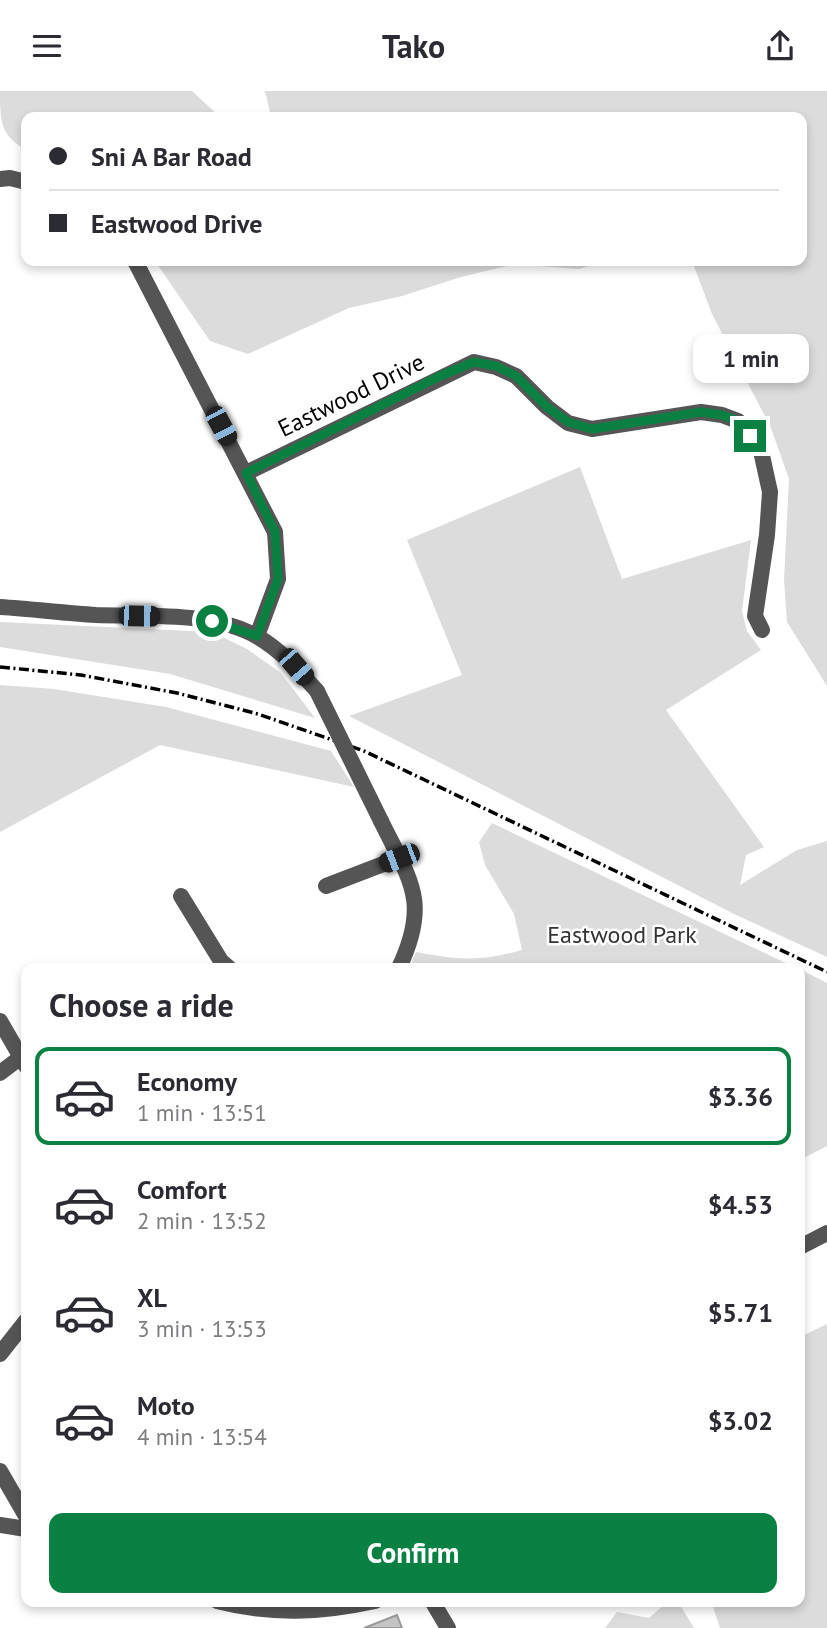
<!DOCTYPE html>
<html lang="en">
<head>
<meta charset="utf-8">
<style>
  :root { --surface:#fff; --page:#f7f7f7; --text:#2b2b33; --muted:#7c7c81; --line:#e1e1e2; --accent:#0b8043 }
  body { margin:0; font-family:"PT Sans",sans-serif; background:var(--page); color:var(--text); height:100vh; display:flex; flex-direction:column; font-size:26px; white-space:nowrap }
  * { box-sizing:border-box; margin:0 }
  p { font-size:23px; color:var(--muted) }
  .icon { flex:none; width:38px; height:38px; fill:none; stroke:currentColor; stroke-width:2; stroke-linecap:round; stroke-linejoin:round }
  .map { position:relative; flex:1; overflow:hidden }
  .sheet { position:absolute; left:21px; top:872px; width:784px; height:644px; display:flex; flex-direction:column; background:var(--surface); border-radius:14px; box-shadow:0 4px 10px #0003 }
  .sheet>* { flex:none }
  .banner { position:absolute; left:21px; top:21px; width:786px; height:154px; border-radius:14px; box-shadow:0 4px 10px #0003; display:grid; align-content:center; height:154px; padding:0 28px; background:var(--surface) }
  .end { position:absolute; width:32px; height:32px; margin:-16px; border:9px solid #0b8043; background:#fff; box-shadow:0 0 0 4px #fff }
  .from { border-radius:50% }
  .bubble { position:absolute; height:49px; border-radius:14px; background:var(--surface); box-shadow:0 4px 10px #0003; font-size:23px; font-weight:600; line-height:49px; text-align:center }
  .car { position:absolute; width:21px; height:42px; margin:-21px -10px; border-radius:9px; box-shadow:0 0 5px 2px #0007; background:linear-gradient(#222 24%,#8ab4d8 0 40%,#222 0 76%,#8ab4d8 0 86%,#222 0) }
  .banner b { display:flex; align-items:center; gap:24px; height:66px; font-size:26px }
  .banner b+b { border-top:2px solid var(--line) }
  .banner i { width:18px; height:18px; background:var(--text) }
  ul { padding:0; list-style:none }
  li { display:flex; align-items:center; gap:21px; height:98px; margin:0 14px 10px; padding:0 14px; border:4px solid transparent; border-radius:14px }
  li div { flex:1 }
  li b { display:block; font-size:26px }
  li em { font-style:normal; font-weight:600 }
  li.current { border-color:var(--accent) }
  li>.icon { width:63px; height:63px; stroke-width:1.5 }
  h2 { padding:0 28px; font-size:32px; line-height:84px }
  .primary-button { display:flex; gap:14px; margin-top:auto; padding:14px 28px }
  .primary-button a { flex:1; height:80px; border-radius:14px; background:var(--accent); color:#fff; font-size:28px; font-weight:600; line-height:80px; text-align:center }
  header { display:flex; justify-content:space-between; align-items:center; height:91px; padding:0 28px; background:var(--surface); font-size:32px; font-weight:600 }
  .map>svg:first-child { display:block }
  .green { fill:#dcdcdc }
  .building { fill:#c4c4c4; stroke:#999; stroke-width:2 }
  .lines { fill:none; stroke-linecap:round; stroke-linejoin:round }
  .minor { stroke:#555; stroke-width:16 }
  .rail { stroke:#000; stroke-width:3.5; stroke-dasharray:10 3.5 2 3.5; stroke-linecap:butt }
  .minor-bridge { stroke:#555; stroke-width:16 }
  .route { stroke:#0b8043; stroke-width:9 }
  .labels { text-anchor:middle; dominant-baseline:central; stroke-width:5; stroke-linejoin:round; paint-order:stroke }
  .street-label { font-size:24px; fill:#000; stroke:#fff }
  .park-label { font-size:24px; fill:#333; stroke:#fff }
</style>
</head>
<body>
<header><svg class="icon" aria-label="menu" viewBox="0 0 24 24"><path d="M4 6h16M4 12h16M4 18h16"/></svg>Tako<svg class="icon" aria-label="share" viewBox="0 0 24 24"><path d="M12 15V3M7 8l5-5 5 5M5 13v7h14v-7"/></svg></header>
<div class="map">
<svg width="827" height="1537" viewBox="0 0 827 1537">
  <rect width="100%" height="100%" fill="#fff"/>
  <path class="green" d="M 0,0 L 192,0 L 219,25 L 271,25 L 265,0 L 827,0 L 827,595 L 787,531 L 784,489 L 789,388 L 771,337 L 712,223 L 692,170 L 802,170 L 802,26 L 26,26 L 26,58 C 0,46 0,28 0,0 Z
    M 155,170 L 606,170 L 579,178 L 515,173 L 461,186 L 402,205 L 349,217 L 248,263 L 210,250 Z
    M 580,376 L 622,488 L 751,449 L 742,520 L 747,540 L 761,559 L 666,619 L 764,756 L 746,764 L 740,794 L 797,759 L 827,750 L 827,866 L 734,823 L 349,625 L 462,584 L 407,449 Z
    M 0,531 L 212,541 L 247,558 L 281,582 L 315,627 L 170,583 L 0,556 Z
    M 0,594 L 54,598 L 166,616 L 331,660 L 354,696 L 160,654 L 0,741 Z
    M 492,732 L 796,877 L 409,877 L 416,861 C 460,869 478,871 522,859 L 514,823 L 485,774 L 479,751 Z
    M 800,878 L 827,892 L 827,1055 L 800,1069 Z
    M 827,1233 L 827,1537 L 720,1537 L 711,1510 L 800,1510 L 800,1246 Z
    M 666,1512 L 680,1514 L 694,1537 L 605,1537 L 617,1521 L 649,1527 Z"/>
  <path class="building" d="M 397,1524 L 402,1537 L 364,1537 Z"/>
  <g class="lines">
    <path class="minor" d="M 0,88 L 10,87 L 26,91
      M 135,170 L 275,441 L 278,488 L 257,545
      M 246,382 L 474,271 L 496,276 L 516,285 L 547,316 L 568,332 L 592,338 L 701,321 L 722,324 L 738,330 L 761,360 L 770,401 L 767,444 L 755,525 L 762,539
      M 0,516 C 32,518 64,522 96,524 C 146,526 214,520 258,546 C 282,560 299,580 317,600
      M 381,730 C 411,791 430,811 399,877
      M 326,795 L 399,767
      M 181,805 L 221,870 L 229,877
      M 0,930 L 26,975
      M 0,982 L 21,966
      M 800,1156 L 827,1142
      M 0,1263 L 26,1230
      M 0,1380 L 26,1425
      M 0,1434 L 26,1438
      M 217,1510 C 271,1524 321,1522 375,1510
      M 432,1510 L 448,1537"/>
    <path class="rail" d="M 0,576 L 81,584 L 177,602 L 258,623 L 364,660 L 827,881"/>
    <path class="minor-bridge" d="M 317,600 L 381,730"/>
  </g>
  <g class="lines">
    <path class="route" d="M 212,530 L 257,545 L 278,488 L 275,441 L 246,382 L 438,286 L 474,271 L 496,275 L 516,285 L 547,316 L 568,331 L 592,338 L 701,321 L 722,324 L 738,330 L 750,345"/>
  </g>
  <g class="labels">
    <g class="street-label">
      <text transform="translate(351 304) rotate(-26)">Eastwood Drive</text>
    </g>
    <g class="park-label">
      <text x="622" y="843">Eastwood Park</text>
    </g>
  </g>
</svg>
<i class="end from" style="left:212px;top:530px"></i>
<i class="end" style="left:750px;top:345px"></i>
<div class="bubble" style="left:693px;top:243px;width:116px">1 min</div>
<i class="car" style="left:221px;top:335px;rotate:152deg"></i>
<i class="car" style="left:139px;top:525px;rotate:91deg"></i>
<i class="car" style="left:296px;top:576px;rotate:139deg"></i>
<i class="car" style="left:399px;top:767px;rotate:249deg"></i>
<div class="banner">
<b><i class="from"></i>Sni A Bar Road</b>
<b><i></i>Eastwood Drive</b>
</div>
<section class="sheet">
<h2>Choose a ride</h2>
<ul>
<li class="current"><svg class="icon" aria-label="car" viewBox="0 0 24 24"><path d="M5 17H2v-5l4-1 3-4h7l3 4 3 1v5h-3M9 17h6M6 11h13"/><circle cx="7" cy="17" r="2"/><circle cx="17" cy="17" r="2"/></svg><div><b>Economy</b><p>1 min · 13:51</p></div><em>$3.36</em></li>
<li><svg class="icon" aria-label="car" viewBox="0 0 24 24"><path d="M5 17H2v-5l4-1 3-4h7l3 4 3 1v5h-3M9 17h6M6 11h13"/><circle cx="7" cy="17" r="2"/><circle cx="17" cy="17" r="2"/></svg><div><b>Comfort</b><p>2 min · 13:52</p></div><em>$4.53</em></li>
<li><svg class="icon" aria-label="car" viewBox="0 0 24 24"><path d="M5 17H2v-5l4-1 3-4h7l3 4 3 1v5h-3M9 17h6M6 11h13"/><circle cx="7" cy="17" r="2"/><circle cx="17" cy="17" r="2"/></svg><div><b>XL</b><p>3 min · 13:53</p></div><em>$5.71</em></li>
<li><svg class="icon" aria-label="car" viewBox="0 0 24 24"><path d="M5 17H2v-5l4-1 3-4h7l3 4 3 1v5h-3M9 17h6M6 11h13"/><circle cx="7" cy="17" r="2"/><circle cx="17" cy="17" r="2"/></svg><div><b>Moto</b><p>4 min · 13:54</p></div><em>$3.02</em></li>
</ul>
<div class="primary-button"><a>Confirm</a></div>
</section>
</div>
</body>
</html>
